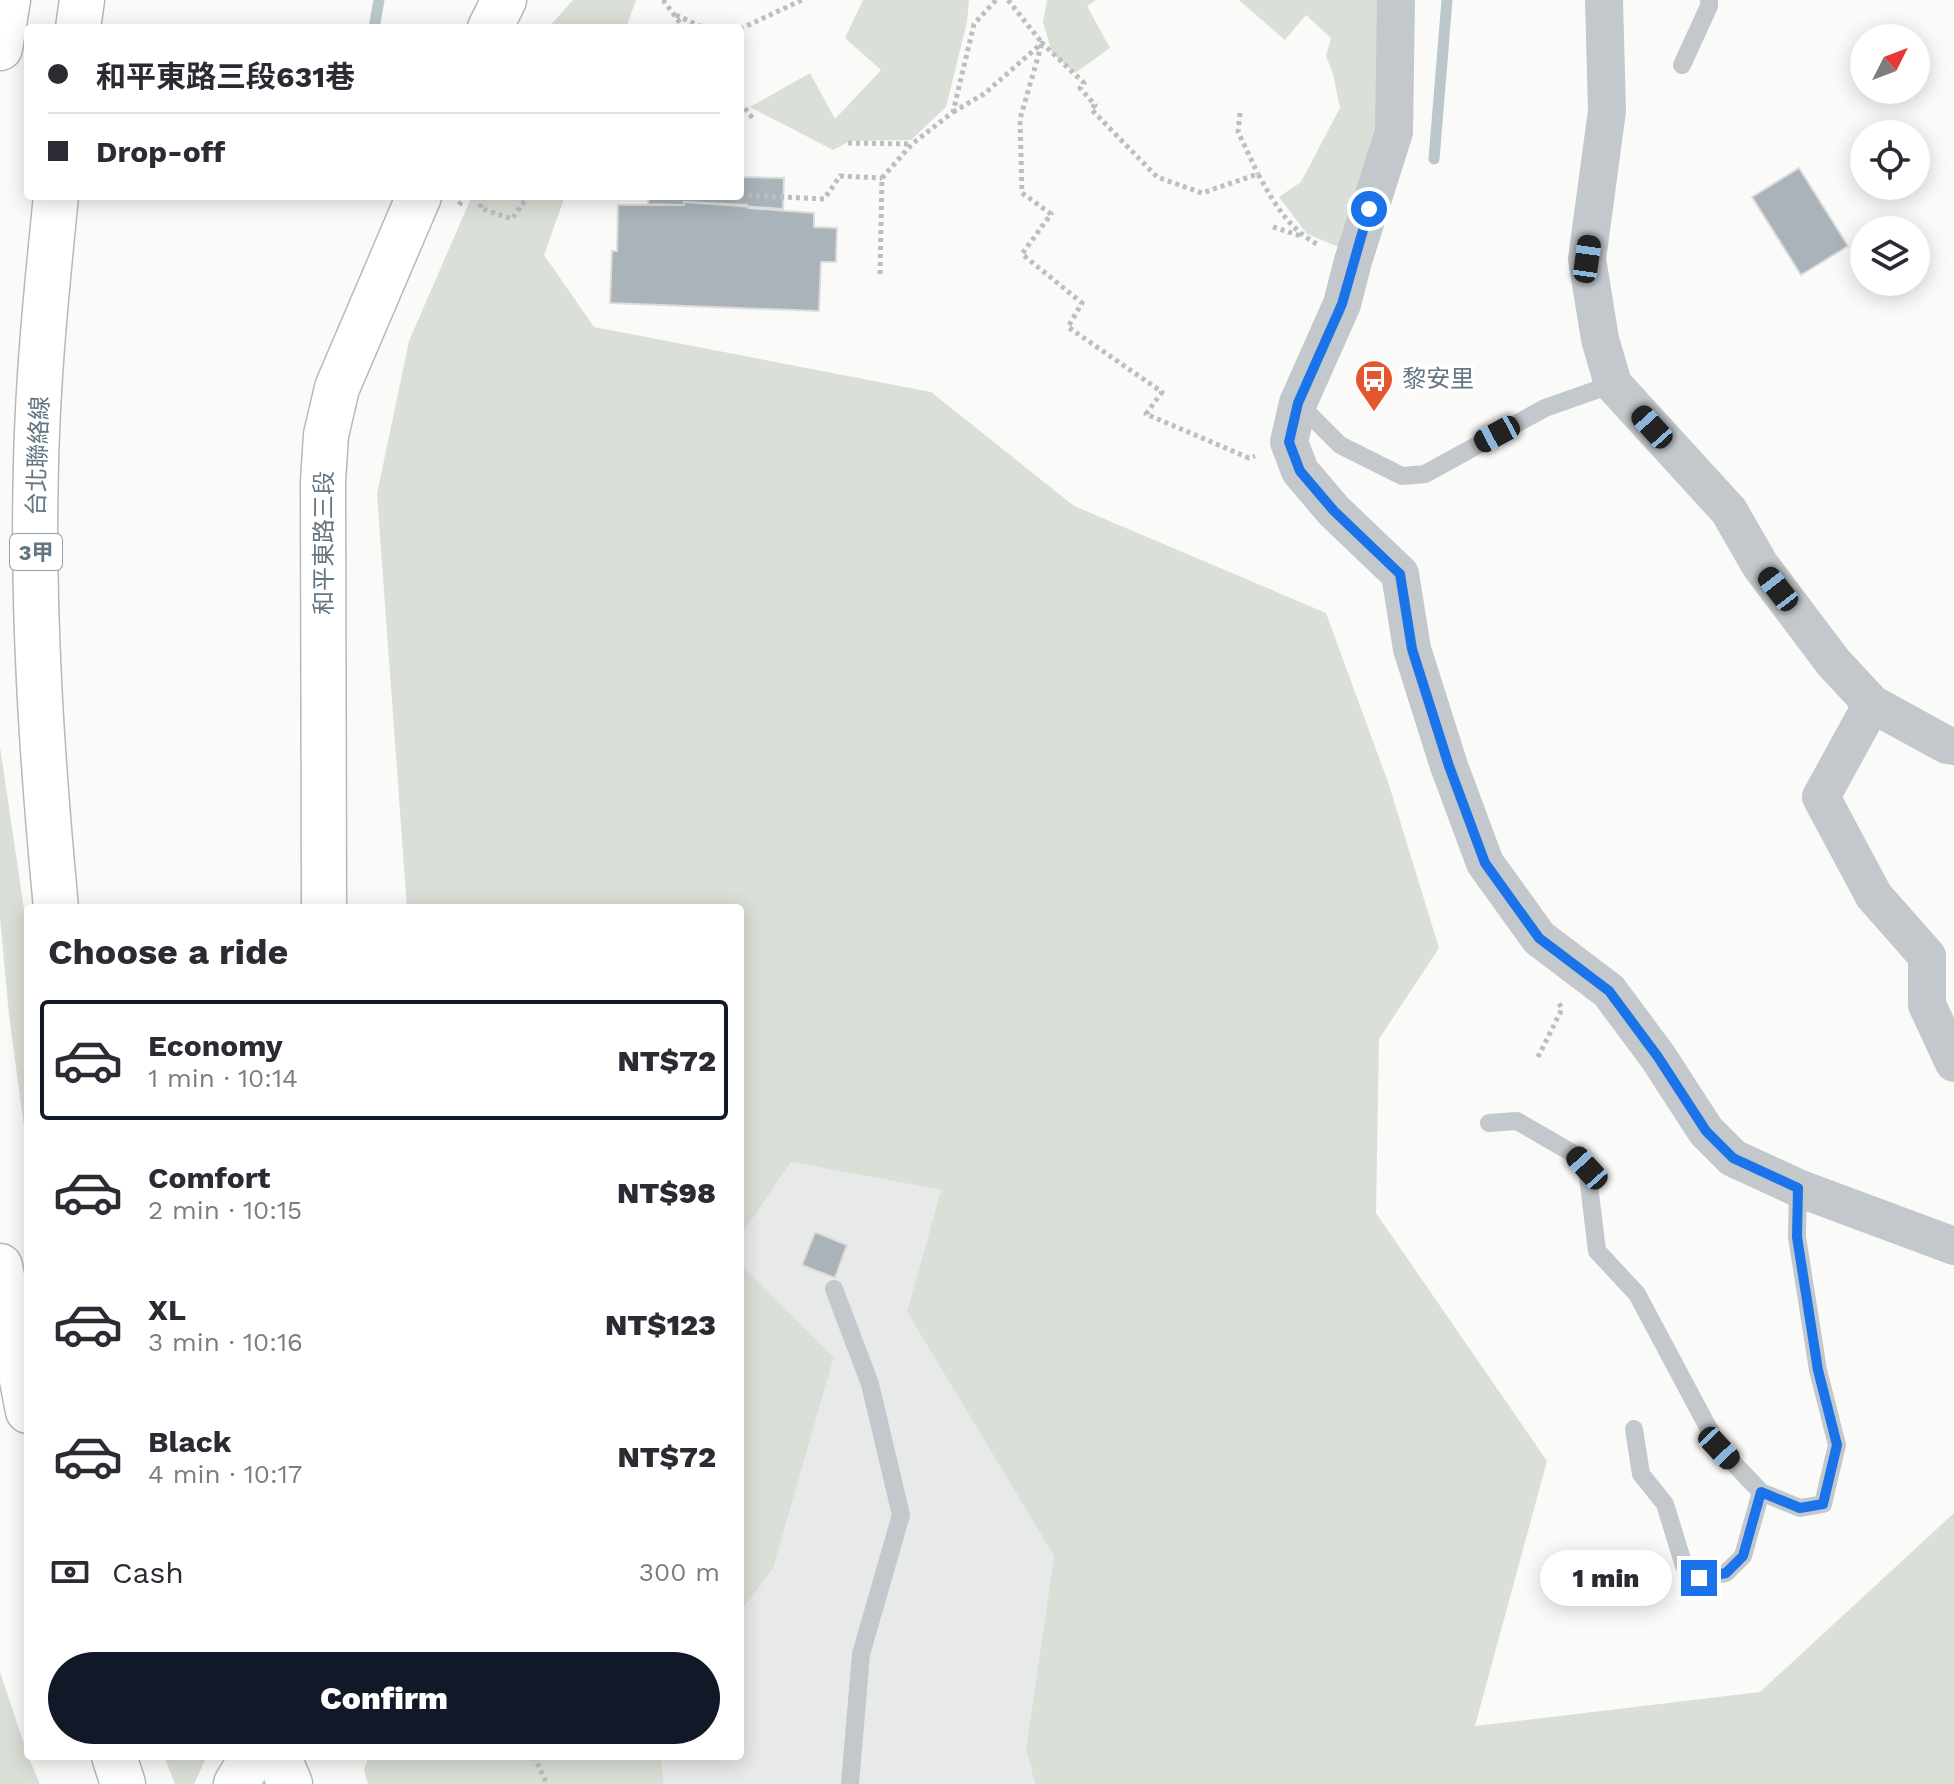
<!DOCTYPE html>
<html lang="en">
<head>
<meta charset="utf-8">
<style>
  :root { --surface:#fff; --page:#f2f2f3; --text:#2b2b33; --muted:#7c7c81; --line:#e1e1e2; --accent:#111827 }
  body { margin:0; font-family:"Work Sans","Noto Sans TC",sans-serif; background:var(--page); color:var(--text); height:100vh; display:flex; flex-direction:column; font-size:30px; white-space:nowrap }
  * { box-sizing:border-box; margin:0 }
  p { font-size:26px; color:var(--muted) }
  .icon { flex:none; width:44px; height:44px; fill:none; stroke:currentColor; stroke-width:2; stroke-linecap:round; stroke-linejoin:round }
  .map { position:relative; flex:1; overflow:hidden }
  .panel { position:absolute; left:24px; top:904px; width:720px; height:856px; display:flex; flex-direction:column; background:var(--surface); border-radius:8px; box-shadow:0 4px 20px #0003 }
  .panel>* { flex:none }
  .banner { position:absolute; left:24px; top:24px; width:720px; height:176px; border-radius:8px; box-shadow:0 4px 20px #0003; display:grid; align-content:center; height:176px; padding:0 24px; background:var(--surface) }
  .needle { width:52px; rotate:48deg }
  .controls { position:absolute; left:1850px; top:24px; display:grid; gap:16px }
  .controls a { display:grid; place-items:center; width:80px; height:80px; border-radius:50%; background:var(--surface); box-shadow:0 4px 20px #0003; font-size:40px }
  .end { position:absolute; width:36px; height:36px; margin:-18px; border:10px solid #1a73e8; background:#fff; box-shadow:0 0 0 4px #fff }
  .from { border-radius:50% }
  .bubble { position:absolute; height:56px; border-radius:28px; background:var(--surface); box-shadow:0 4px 20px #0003; font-size:26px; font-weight:800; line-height:56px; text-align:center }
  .car { position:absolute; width:24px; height:48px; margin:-24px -12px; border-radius:10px; box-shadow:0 0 6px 2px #0007; background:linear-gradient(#222 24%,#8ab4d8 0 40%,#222 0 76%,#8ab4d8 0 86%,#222 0) }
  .banner b { display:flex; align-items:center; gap:28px; height:76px; font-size:30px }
  .banner b+b { border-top:2px solid var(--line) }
  .banner i { width:20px; height:20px; background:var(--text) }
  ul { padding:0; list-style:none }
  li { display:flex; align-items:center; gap:24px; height:120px; margin:0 16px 12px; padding:0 8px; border:4px solid transparent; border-radius:8px }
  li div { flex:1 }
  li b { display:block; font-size:30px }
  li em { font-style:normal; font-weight:800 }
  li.on { border-color:var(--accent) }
  li>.icon { width:72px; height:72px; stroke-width:1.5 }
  h2 { padding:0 24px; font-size:36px; line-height:96px }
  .pay { display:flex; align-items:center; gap:20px; height:88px; padding:0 24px; font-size:30px }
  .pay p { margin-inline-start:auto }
  .action { display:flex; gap:16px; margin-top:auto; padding:16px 24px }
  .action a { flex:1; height:92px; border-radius:48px; background:var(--accent); color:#fff; font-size:32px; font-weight:800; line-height:92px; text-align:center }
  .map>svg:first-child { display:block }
  .built { fill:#e8e9e9 }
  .green { fill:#dadfd7 }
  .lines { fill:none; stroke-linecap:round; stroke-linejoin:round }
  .stream { stroke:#bbc7cb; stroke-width:11 }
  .building { fill:#aab3b9; stroke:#dcdcda; stroke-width:2 }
  .secondary-casing { stroke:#b3babf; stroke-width:47 }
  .highway-casing { stroke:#b4b9bd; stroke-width:47 }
  .path { stroke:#bbbfc2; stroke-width:5; stroke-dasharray:4 4; stroke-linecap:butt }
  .lane { stroke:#c3c8cc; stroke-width:18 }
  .street { stroke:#c3c8cc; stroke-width:38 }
  .secondary { stroke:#fff; stroke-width:44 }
  .highway { stroke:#fff; stroke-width:44 }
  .route { stroke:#1a73e8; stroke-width:10 }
  .labels { text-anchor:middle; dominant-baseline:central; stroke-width:8; stroke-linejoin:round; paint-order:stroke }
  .shield { fill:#fff; stroke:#939fa8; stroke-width:2 }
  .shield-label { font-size:22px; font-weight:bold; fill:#657683 }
  .poi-label { font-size:24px; fill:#657683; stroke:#fff; text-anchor:start }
  .street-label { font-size:24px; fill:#657683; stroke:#fff }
</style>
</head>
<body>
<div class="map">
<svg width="1954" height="1784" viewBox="0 0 1954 1784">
  <rect width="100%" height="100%" fill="#fafaf8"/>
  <path class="built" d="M 791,1162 L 941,1190 L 907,1312 L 1054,1556 L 1026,1747 L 1035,1784 L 664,1784 L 661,1756 L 740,1756 L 740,1612 L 773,1569 L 834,1357 L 740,1264 L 740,1237 Z"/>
  <path class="green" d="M 573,0 L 636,0 L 626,28 L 548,28 Z
    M 863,0 L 969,0 L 967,22 L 946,107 L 911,140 L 850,141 L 833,150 L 750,107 L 810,73 L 835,119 L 881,70 L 845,38 Z
    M 1047,0 L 1096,0 L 1087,6 L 1110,48 L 1075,73 L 1052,53 L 1043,22 Z
    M 1239,0 L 1379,0 L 1379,127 L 1341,248 L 1307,234 L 1279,197 L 1301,182 L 1340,108 L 1333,74 L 1326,56 L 1331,38 L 1306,15 L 1285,40 Z
    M 472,196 L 565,196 L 544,255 L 594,327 L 931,392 L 1074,506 L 1326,613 L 1389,785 L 1439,948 L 1379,1039 L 1376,1213 L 1547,1461 L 1475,1726 L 1760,1692 L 1954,1513 L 1954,1784 L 1035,1784 L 1026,1748 L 1054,1556 L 907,1312 L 941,1190 L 791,1162 L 740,1237 L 740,908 L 407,908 L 377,494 L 409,341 Z
    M 0,747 L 28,936 L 28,1156 L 9,1015 L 0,918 Z
    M 740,1264 L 834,1357 L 773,1569 L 740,1612 Z
    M 0,1672 L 28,1756 L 40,1784 L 0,1784 Z
    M 164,1756 L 207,1756 L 194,1784 L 175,1784 Z
    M 369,1756 L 661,1756 L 664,1784 L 368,1784 L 364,1770 Z"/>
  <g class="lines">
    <path class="stream" d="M 374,28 L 379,0
      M 1434,159 L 1447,0"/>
  </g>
  <path class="building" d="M 1799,168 L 1848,246 L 1801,275 L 1752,197 Z
    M 740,177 L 784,178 L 783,209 L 684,202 L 684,205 L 648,204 L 649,196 L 740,196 Z
    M 684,202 L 747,205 L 748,208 L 814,213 L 814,227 L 837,228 L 836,262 L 821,262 L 819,311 L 610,303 L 612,251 L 617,251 L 618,205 L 684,205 Z
    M 815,1232 L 847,1245 L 835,1278 L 802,1265 Z"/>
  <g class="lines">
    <g class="secondary-casing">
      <path id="secondary" d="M 490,28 L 504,0
        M 324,908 L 323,481 L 326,435 L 337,388 L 419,196
        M 236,1784 L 253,1756"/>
    </g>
    <g class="highway-casing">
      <path id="highway" d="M 78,28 L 82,0
        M 0,48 L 8,0
        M 56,196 C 47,285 38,374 36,464 C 32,612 42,760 56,908
        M 0,1266 L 28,1411
        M 114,1756 L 123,1784
        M 278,1756 L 290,1784"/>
    </g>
    <path class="path" d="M 663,0 L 684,28
      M 1008,0 L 1042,43 L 1020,119 L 1022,193 L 1051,214 L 1022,254 L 1082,303 L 1068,327 L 1162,392 L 1146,414 L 1249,458 L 1255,456
      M 676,15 L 704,28
      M 740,29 L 802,0
      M 740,102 L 754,120
      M 953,112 L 984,94 L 1042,43 L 1084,83 L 1080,88 L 1095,105 L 1091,109 L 1157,177 L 1202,193 L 1258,174 C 1274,203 1289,230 1319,245
      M 1240,113 L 1238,132 L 1258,174
      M 848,143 L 911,144
      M 740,195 L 824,199 L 840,176 L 882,178
      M 483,196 L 480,208 L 512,219 L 528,196
      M 459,205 L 466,196
      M 1273,227 L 1301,236
      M 880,274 L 882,178 L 912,144 L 953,112 L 974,24 L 996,0
      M 1538,1057 L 1562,1009 L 1559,1003
      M 534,1756 L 547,1784"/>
    <path class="lane" d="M 1682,65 L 1709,6 L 1709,0
      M 1298,403 L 1340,445 L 1402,476 L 1425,474 L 1545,408 L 1613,384
      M 1489,1123 L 1517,1121 L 1574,1154 L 1587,1168 L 1597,1251 L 1637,1294 L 1719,1448 L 1761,1492 L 1800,1508 L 1823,1504 L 1837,1445 L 1818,1370 L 1797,1237 L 1798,1188
      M 834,1289 L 870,1384 L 901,1515 L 861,1654 L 850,1784
      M 1634,1429 L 1641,1474 L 1665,1504 L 1684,1566 L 1699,1578 L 1726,1573 L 1743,1556 L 1761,1492"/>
    <path class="street" d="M 1396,0 L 1394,132 L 1353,261 L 1342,304 L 1298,403 L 1289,442 L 1300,471 L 1334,511 L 1400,574 L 1412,649 L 1449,766 L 1485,863 L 1539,938 L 1609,991 L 1658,1057 L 1706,1131 L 1733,1158 L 1798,1188 L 1954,1246
      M 1604,0 L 1607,111 L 1587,259 L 1600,339 L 1613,384 L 1729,511 L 1760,565 L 1833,662 L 1872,704 L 1947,745 L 1954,746
      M 1872,704 L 1821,797 L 1874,896 L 1927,956 L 1927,1005 L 1954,1063"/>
    <use href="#secondary" class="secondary"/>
    <use href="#highway" class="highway"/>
  </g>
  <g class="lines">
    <path class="route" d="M 1369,209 L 1342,304 L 1298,403 L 1289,442 L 1300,471 L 1334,511 L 1400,574 L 1412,649 L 1449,766 L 1485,863 L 1539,938 L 1609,991 L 1658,1057 L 1706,1131 L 1733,1158 L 1798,1188 L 1797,1237 L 1818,1370 L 1837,1445 L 1823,1504 L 1800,1508 L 1761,1492 L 1743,1556 L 1726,1573 L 1699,1578"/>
  </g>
  <defs>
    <g id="bus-pin" transform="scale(2)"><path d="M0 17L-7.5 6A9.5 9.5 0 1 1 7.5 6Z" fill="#e4572e" stroke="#fff"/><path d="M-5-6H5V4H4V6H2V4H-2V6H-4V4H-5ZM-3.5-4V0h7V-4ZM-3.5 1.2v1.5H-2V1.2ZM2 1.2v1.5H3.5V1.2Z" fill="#fff"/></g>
  </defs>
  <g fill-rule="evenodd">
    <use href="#bus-pin" x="1374" y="379"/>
  </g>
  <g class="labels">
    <rect class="shield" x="10" y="534" width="52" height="36" rx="6"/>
    <g class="shield-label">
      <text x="36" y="552">3甲</text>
    </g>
    <g class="poi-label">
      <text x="1402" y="379">黎安里</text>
    </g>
    <g class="street-label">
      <text transform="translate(38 456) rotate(-88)">台北聯絡線</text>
      <text transform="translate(324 543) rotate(-90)">和平東路三段</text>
    </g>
  </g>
</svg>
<div class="controls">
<a><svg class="needle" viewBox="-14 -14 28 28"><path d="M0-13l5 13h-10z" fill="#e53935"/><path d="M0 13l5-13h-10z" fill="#7c7c81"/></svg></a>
<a><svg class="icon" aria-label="locate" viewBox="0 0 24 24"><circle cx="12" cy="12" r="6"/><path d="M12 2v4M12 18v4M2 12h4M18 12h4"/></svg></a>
<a><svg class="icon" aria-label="layers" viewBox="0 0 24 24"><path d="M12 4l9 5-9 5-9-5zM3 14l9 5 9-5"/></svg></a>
</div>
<i class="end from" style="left:1369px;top:209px"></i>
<i class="end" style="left:1699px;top:1578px"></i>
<div class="bubble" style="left:1540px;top:1550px;width:132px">1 min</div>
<i class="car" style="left:1587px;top:259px;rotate:8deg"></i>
<i class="car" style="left:1652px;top:427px;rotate:318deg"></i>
<i class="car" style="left:1497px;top:434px;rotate:242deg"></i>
<i class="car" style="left:1778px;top:589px;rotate:322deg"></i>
<i class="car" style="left:1587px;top:1168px;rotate:318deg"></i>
<i class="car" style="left:1719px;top:1448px;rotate:137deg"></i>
<div class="banner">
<b><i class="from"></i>和平東路三段631巷</b>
<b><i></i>Drop-off</b>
</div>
<section class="panel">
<h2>Choose a ride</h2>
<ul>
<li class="on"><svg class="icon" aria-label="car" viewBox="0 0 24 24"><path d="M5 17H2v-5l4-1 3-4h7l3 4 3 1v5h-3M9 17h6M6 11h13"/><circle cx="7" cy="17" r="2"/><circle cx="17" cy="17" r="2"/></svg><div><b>Economy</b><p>1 min · 10:14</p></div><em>NT$72</em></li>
<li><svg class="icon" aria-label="car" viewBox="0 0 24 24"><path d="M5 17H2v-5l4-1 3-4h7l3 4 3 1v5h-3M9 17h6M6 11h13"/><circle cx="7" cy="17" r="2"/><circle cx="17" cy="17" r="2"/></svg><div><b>Comfort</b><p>2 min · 10:15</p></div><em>NT$98</em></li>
<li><svg class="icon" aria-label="car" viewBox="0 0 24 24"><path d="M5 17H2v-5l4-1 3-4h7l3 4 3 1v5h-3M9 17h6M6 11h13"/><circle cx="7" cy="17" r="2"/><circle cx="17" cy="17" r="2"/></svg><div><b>XL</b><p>3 min · 10:16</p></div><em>NT$123</em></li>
<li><svg class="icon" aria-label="car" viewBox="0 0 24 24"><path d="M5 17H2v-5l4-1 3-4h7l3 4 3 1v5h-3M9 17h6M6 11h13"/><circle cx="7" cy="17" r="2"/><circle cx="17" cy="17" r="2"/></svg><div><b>Black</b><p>4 min · 10:17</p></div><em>NT$72</em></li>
</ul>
<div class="pay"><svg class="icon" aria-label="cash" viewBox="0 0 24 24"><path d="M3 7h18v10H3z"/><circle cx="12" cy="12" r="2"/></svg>Cash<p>300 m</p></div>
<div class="action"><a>Confirm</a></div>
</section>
</div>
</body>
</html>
